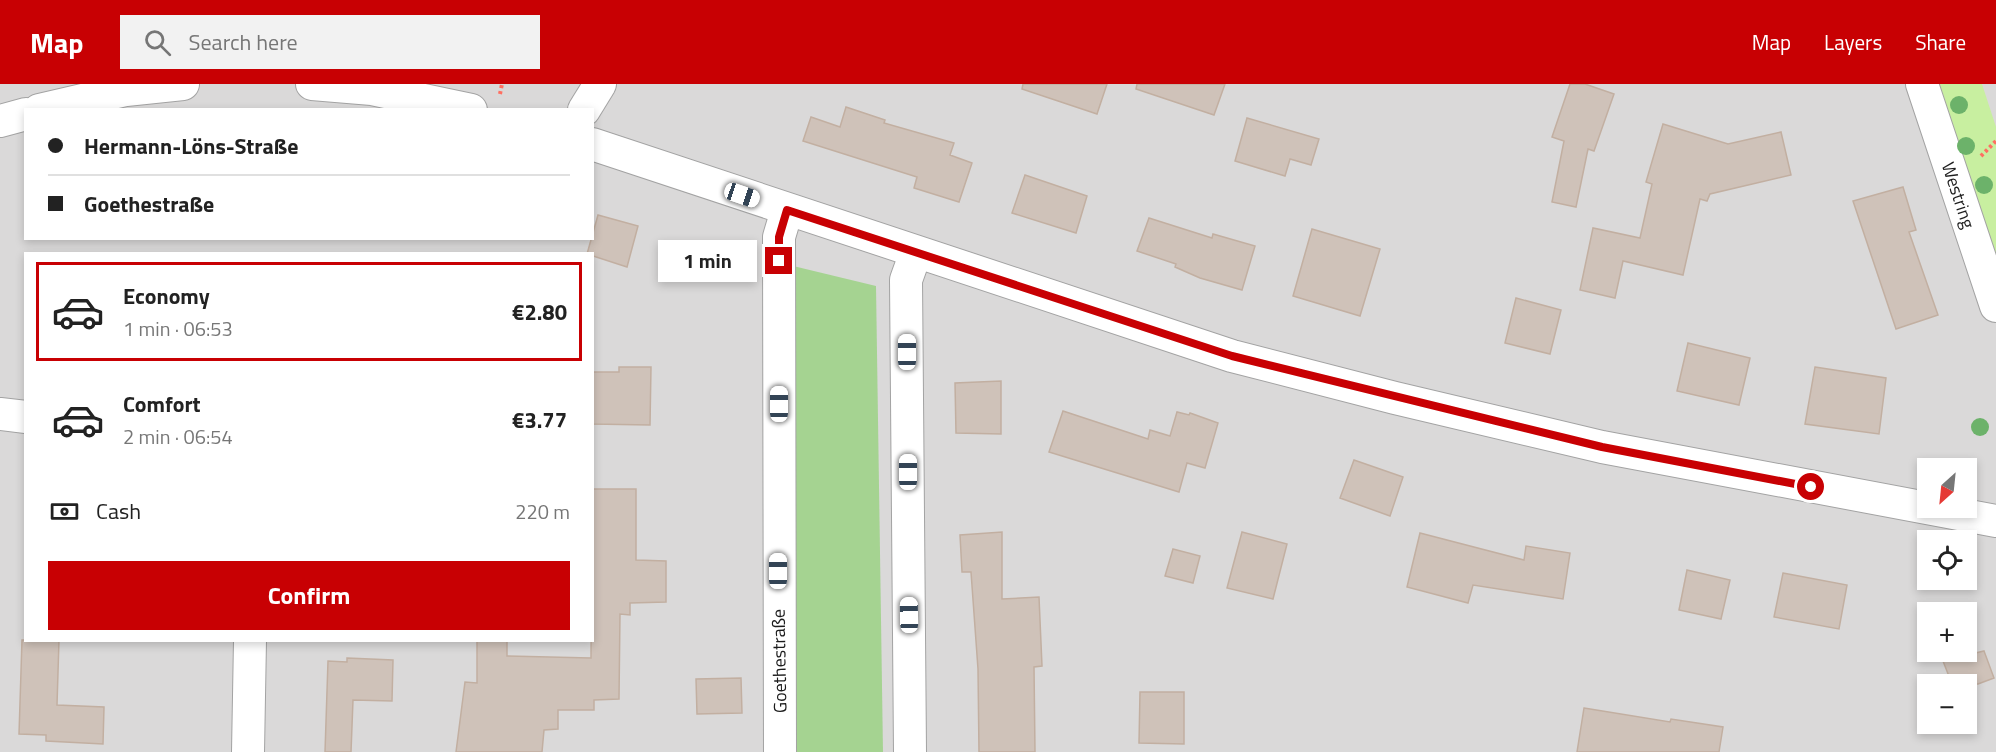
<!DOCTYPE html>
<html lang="en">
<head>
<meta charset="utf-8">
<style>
  :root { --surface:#fff; --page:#f2f2f2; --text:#222; --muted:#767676; --line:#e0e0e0; --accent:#c80003 }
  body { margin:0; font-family:"Titillium Web",sans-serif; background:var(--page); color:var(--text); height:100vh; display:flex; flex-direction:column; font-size:22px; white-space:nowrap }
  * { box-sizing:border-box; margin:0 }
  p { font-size:20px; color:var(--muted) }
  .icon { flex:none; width:33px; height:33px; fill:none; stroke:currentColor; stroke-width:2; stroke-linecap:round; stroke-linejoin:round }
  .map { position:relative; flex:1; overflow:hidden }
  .side { position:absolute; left:24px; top:168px; width:570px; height:390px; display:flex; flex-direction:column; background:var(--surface); border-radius:0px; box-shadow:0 3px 9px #0003 }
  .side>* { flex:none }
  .hud { position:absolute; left:24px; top:24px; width:570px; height:132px; border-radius:0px; box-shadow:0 3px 9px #0003; display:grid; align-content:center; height:132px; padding:0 24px; background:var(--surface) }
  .needle { width:39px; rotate:207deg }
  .controls { position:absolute; left:1917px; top:374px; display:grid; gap:12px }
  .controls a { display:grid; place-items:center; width:60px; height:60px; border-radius:0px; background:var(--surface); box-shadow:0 3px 9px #0003; font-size:30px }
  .end { position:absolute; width:27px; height:27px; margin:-14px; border:8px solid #c80003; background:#fff; box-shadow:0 0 0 3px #fff }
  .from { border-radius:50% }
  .bubble { position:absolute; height:42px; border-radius:0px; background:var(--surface); box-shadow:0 3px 9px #0003; font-size:20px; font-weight:700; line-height:42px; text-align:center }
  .car { position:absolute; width:18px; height:36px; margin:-18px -9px; border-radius:8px; box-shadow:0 0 4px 2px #0007; background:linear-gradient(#fff 24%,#345 0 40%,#fff 0 76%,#345 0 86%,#fff 0) }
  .hud b { display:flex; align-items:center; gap:21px; height:57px; font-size:22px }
  .hud b+b { border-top:2px solid var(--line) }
  .hud i { width:15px; height:15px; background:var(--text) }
  ul { padding:10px 0 0; list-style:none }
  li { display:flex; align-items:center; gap:18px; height:99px; margin:0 12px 9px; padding:0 12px; border:3px solid transparent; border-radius:0px }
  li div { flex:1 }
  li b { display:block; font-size:22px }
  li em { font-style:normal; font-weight:700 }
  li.active { border-color:var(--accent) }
  li>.icon { width:54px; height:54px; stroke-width:1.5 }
  .pay { display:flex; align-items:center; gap:15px; height:66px; padding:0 24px; font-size:22px }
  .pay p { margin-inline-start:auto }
  .button { display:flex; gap:12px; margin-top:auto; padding:12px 24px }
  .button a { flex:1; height:69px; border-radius:0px; background:var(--accent); color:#fff; font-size:24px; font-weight:700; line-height:69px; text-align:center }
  header { display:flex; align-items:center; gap:36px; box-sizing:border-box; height:84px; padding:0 30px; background:var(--accent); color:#fff }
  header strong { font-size:28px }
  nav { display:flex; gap:33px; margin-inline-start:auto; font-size:21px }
  .search { width:420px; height:54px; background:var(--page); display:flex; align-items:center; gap:15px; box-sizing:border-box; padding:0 21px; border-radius:0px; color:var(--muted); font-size:22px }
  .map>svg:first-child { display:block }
  .residential { fill:#dad9d9; fill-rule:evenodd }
  .grass { fill:#c8efa0 }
  .forest { fill:#a5d391 }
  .building { fill:#cfc2b9; stroke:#c2afa1; stroke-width:1.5 }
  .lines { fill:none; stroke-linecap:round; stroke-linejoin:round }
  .minor-casing { stroke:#a3a3a3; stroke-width:34 }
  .path { stroke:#ff6f61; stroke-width:4; stroke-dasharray:3 3; stroke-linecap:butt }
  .minor { stroke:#fff; stroke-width:32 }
  .tree { fill:#6cb26a }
  .route { stroke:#c80003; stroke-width:8 }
  .labels { text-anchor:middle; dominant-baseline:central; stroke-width:6; stroke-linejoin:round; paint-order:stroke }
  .street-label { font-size:18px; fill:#1c1c1c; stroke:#fff }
</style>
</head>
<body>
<header>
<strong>Map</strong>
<div class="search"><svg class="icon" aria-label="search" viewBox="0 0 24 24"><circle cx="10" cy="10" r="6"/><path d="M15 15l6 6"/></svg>Search here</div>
<nav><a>Map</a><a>Layers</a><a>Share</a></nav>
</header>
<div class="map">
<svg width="1996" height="668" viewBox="0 0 1996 668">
  <rect width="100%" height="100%" fill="#efeae0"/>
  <path class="residential" d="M 0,0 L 1996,0 L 1996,668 L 0,668 ZM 26,26 L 592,26 L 592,154 L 26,154 ZM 26,170 L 592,170 L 592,556 L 26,556 ZM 1928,384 L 1966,384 L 1966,423 L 1928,423 ZM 1928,456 L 1966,456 L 1966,495 L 1928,495 ZM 1928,528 L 1966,528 L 1966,567 L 1928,567 ZM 1928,600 L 1966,600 L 1966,639 L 1928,639 Z"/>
  <path class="grass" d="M 1935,0 L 1982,0 L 1996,43 L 1996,176 Z"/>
  <path class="forest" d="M 789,181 L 876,202 L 883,668 L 793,668 Z"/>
  <path class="building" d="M 1023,0 L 1107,0 L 1097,30 L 1022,5 Z
    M 1137,0 L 1225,0 L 1214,31 L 1136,5 Z
    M 1570,0 L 1585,0 L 1614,10 L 1594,67 L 1588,65 L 1576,123 L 1552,118 L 1564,57 L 1552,53 Z
    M 846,23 L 885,36 L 884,39 L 954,59 L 950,71 L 972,79 L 959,118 L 914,104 L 917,93 L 803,57 L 811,33 L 840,43 Z
    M 1247,34 L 1319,55 L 1311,81 L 1290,75 L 1285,92 L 1235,77 Z
    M 1663,40 L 1728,60 L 1781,48 L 1791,91 L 1710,110 L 1707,117 L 1700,115 L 1683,191 L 1623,177 L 1615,214 L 1580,206 L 1593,144 L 1640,154 L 1652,100 L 1646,98 Z
    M 1025,91 L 1087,112 L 1076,149 L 1012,129 Z
    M 1903,103 L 1916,146 L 1909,148 L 1938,231 L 1896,245 L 1853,117 Z
    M 598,131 L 638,142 L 627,183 L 587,170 Z
    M 1149,134 L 1212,154 L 1213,150 L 1255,162 L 1242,206 L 1200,194 L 1175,183 L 1176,180 L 1137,167 Z
    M 1312,145 L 1380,165 L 1360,232 L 1293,212 Z
    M 1516,214 L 1561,226 L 1550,270 L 1505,259 Z
    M 1688,259 L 1750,274 L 1739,321 L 1677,307 Z
    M 619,283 L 651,283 L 650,341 L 592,340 L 592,288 L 619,288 Z
    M 1815,283 L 1886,294 L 1879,350 L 1805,340 Z
    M 1001,297 L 1001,350 L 956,349 L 955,299 Z
    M 1063,327 L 1148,355 L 1150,346 L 1170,352 L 1177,328 L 1189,331 L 1190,329 L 1218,339 L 1205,384 L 1187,379 L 1179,408 L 1049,368 Z
    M 1354,376 L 1403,393 L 1390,432 L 1340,414 Z
    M 592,405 L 636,405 L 636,476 L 666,477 L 666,518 L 630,519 L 630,531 L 620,530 L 619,615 L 594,616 L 594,626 L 558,626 L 558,645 L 544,646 L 542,668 L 456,668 L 465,598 L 477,599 L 477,556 L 507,556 L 507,572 L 591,574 Z
    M 1002,448 L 1002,515 L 1039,513 L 1042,582 L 1034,583 L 1035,668 L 979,668 L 978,585 L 971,488 L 962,488 L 960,451 Z
    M 1242,448 L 1287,460 L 1273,515 L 1227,504 Z
    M 1420,449 L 1524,476 L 1526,462 L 1570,469 L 1563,515 L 1473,501 L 1468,519 L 1407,503 Z
    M 1173,465 L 1200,472 L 1193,499 L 1165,492 Z
    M 1687,486 L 1730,496 L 1721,535 L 1679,526 Z
    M 1783,489 L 1847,501 L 1839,545 L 1774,533 Z
    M 22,556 L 59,556 L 57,621 L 104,623 L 103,660 L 46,657 L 46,651 L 19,650 Z
    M 1984,567 L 1994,594 L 1978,600 L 1952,600 L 1943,577 Z
    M 347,574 L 393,576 L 392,617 L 353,616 L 351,668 L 325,668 L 328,577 L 347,578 Z
    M 741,594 L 742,629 L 697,630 L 696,595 Z
    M 1140,608 L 1184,608 L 1184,660 L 1139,659 Z
    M 1584,624 L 1670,638 L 1671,635 L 1723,643 L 1719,668 L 1577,668 Z"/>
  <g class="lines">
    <g class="minor-casing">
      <g id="minor">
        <path d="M 312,0 L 372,5 L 471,26"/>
        <path id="s1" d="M 1922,0 L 1996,222"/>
        <path d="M 39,26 L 126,6 L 183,0"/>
        <path d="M 584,26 L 600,0"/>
        <path d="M 0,37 L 26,30"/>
        <path d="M 592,60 L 1232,272 L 1395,314 L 1602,363 L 1996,437"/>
        <path d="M 0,330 L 26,333"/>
        <path d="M 248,668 L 250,556"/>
        <path d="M 780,668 L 779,153 L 787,126"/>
        <path d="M 910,668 L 906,196 L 916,168"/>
      </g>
    </g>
    <path class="path" d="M 500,10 L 502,0
      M 1981,72 L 1996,57"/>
    <use href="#minor" class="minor"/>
  </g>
  <g class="tree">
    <circle cx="1959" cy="21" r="9"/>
    <circle cx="1966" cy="62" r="9"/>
    <circle cx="1984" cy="101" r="9"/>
    <circle cx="1980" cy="343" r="9"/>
  </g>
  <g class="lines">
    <path class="route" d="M 779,177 L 779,153 L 787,126 L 1232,272 L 1602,363 L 1811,403"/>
  </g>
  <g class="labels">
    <g class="street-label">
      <text stroke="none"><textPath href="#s1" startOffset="117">Westring</textPath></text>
      <text transform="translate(779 577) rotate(-91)">Goethestraße</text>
    </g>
  </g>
</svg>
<div class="controls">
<a><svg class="needle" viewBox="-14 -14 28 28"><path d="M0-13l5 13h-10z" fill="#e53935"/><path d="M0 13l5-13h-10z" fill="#767676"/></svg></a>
<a><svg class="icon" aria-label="locate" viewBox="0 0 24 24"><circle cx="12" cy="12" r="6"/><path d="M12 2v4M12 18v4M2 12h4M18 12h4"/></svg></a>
<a>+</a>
<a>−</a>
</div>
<i class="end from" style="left:1811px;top:403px"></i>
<i class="end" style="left:779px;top:177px"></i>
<div class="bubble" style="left:658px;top:156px;width:99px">1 min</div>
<i class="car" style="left:742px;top:111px;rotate:109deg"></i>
<i class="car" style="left:907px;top:268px;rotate:0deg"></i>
<i class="car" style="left:779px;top:320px;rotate:0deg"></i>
<i class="car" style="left:908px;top:388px;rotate:0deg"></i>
<i class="car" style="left:778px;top:487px;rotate:0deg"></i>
<i class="car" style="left:909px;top:531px;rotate:359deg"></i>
<div class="hud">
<b><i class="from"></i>Hermann-Löns-Straße</b>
<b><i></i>Goethestraße</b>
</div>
<section class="side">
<ul>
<li class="active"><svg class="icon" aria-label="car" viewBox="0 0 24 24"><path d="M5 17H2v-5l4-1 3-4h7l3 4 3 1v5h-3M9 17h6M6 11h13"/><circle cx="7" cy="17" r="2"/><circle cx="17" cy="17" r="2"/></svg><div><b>Economy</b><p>1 min · 06:53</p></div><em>€2.80</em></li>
<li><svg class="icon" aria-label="car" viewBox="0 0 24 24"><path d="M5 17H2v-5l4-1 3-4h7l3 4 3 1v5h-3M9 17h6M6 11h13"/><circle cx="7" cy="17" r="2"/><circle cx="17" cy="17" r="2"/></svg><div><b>Comfort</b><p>2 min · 06:54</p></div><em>€3.77</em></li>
</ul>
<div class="pay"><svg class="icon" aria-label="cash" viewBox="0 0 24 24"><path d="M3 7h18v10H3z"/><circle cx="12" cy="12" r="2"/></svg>Cash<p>220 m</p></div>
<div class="button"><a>Confirm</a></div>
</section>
</div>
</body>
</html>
